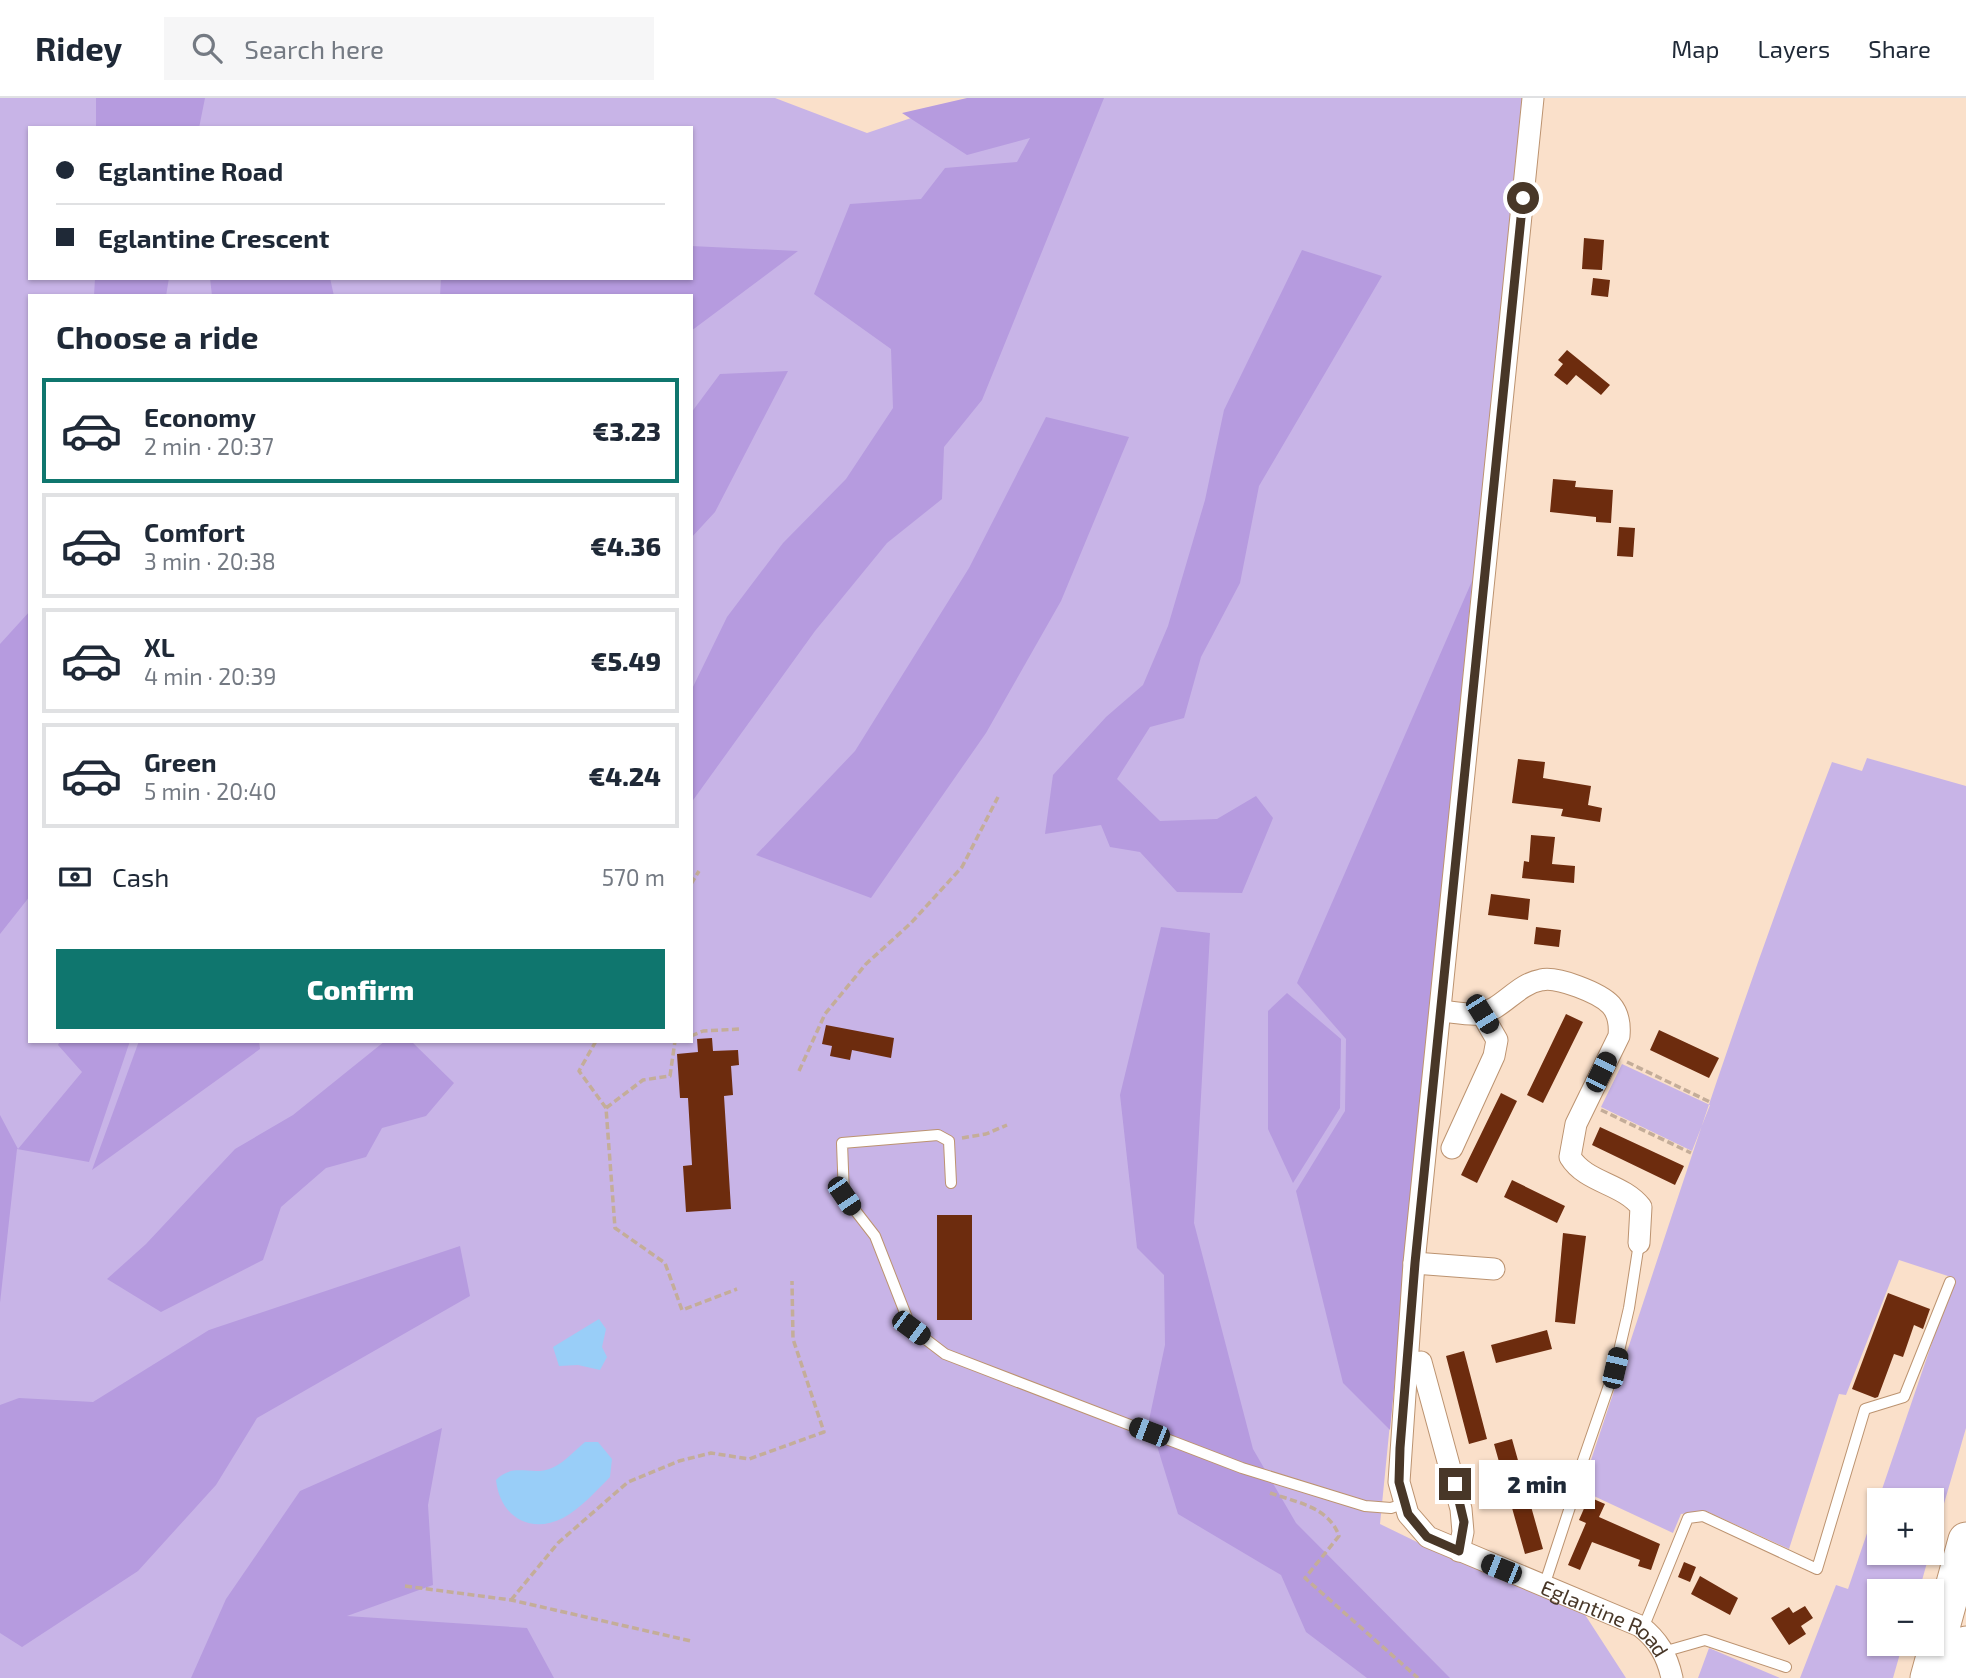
<!DOCTYPE html>
<html lang="en">
<head>
<meta charset="utf-8">
<style>
  :root { --surface:#fff; --page:#f6f6f7; --text:#1f2937; --muted:#747a83; --line:#e0e1e3; --accent:#0f766e }
  body { margin:0; font-family:"Exo 2",sans-serif; background:var(--page); color:var(--text); height:100vh; display:flex; flex-direction:column; font-size:26px; white-space:nowrap }
  * { box-sizing:border-box; margin:0 }
  p { font-size:23px; color:var(--muted) }
  .icon { flex:none; width:38px; height:38px; fill:none; stroke:currentColor; stroke-width:2; stroke-linecap:round; stroke-linejoin:round }
  .map { position:relative; flex:1; overflow:hidden }
  .details { position:absolute; left:28px; top:196px; width:665px; height:749px; display:flex; flex-direction:column; background:var(--surface); border-radius:0px; box-shadow:0 2px 5px #0004 }
  .details>* { flex:none }
  .top-card { position:absolute; left:28px; top:28px; width:665px; height:154px; border-radius:0px; box-shadow:0 2px 5px #0004; display:grid; align-content:center; height:154px; padding:0 28px; background:var(--surface) }
  .fabs { position:absolute; left:1867px; top:1390px; display:grid; gap:14px }
  .fabs a { display:grid; place-items:center; width:77px; height:77px; border-radius:0px; background:var(--surface); box-shadow:0 2px 5px #0004; font-size:35px }
  .end { position:absolute; width:32px; height:32px; margin:-16px; border:9px solid #483728; background:#fff; box-shadow:0 0 0 4px #fff }
  .from { border-radius:50% }
  .bubble { position:absolute; height:49px; border-radius:0px; background:var(--surface); box-shadow:0 2px 5px #0004; font-size:23px; font-weight:800; line-height:49px; text-align:center }
  .car { position:absolute; width:21px; height:42px; margin:-21px -10px; border-radius:9px; box-shadow:0 0 5px 2px #0007; background:linear-gradient(#222 24%,#8ab4d8 0 40%,#222 0 76%,#8ab4d8 0 86%,#222 0) }
  .top-card b { display:flex; align-items:center; gap:24px; height:66px; font-size:26px }
  .top-card b+b { border-top:2px solid var(--line) }
  .top-card i { width:18px; height:18px; background:var(--text) }
  ul { padding:0; list-style:none }
  li { display:flex; align-items:center; gap:21px; height:105px; margin:0 14px 10px; padding:0 14px; border:4px solid var(--line); border-radius:0px }
  li div { flex:1 }
  li b { display:block; font-size:26px }
  li em { font-style:normal; font-weight:800 }
  li.selected { border-color:var(--accent) }
  li>.icon { width:63px; height:63px; stroke-width:1.5 }
  h2 { padding:0 28px; font-size:32px; line-height:84px }
  .pay { display:flex; align-items:center; gap:18px; height:77px; padding:0 28px; font-size:26px }
  .pay p { margin-inline-start:auto }
  .cta { display:flex; gap:14px; margin-top:auto; padding:14px 28px }
  .cta a { flex:1; height:80px; border-radius:0px; background:var(--accent); color:#fff; font-size:28px; font-weight:800; line-height:80px; text-align:center }
  header { display:flex; align-items:center; gap:42px; box-sizing:border-box; height:98px; padding:0 35px; background:var(--surface); border-bottom:2px solid var(--line) }
  header strong { font-size:33px }
  nav { display:flex; gap:38px; margin-inline-start:auto; font-size:24px }
  .search { width:490px; height:63px; background:var(--page); display:flex; align-items:center; gap:18px; box-sizing:border-box; padding:0 24px; border-radius:0px; color:var(--muted); font-size:26px }
  .map>svg:first-child { display:block }
  .green { fill:#c8b4e7; fill-rule:evenodd }
  .forest { fill:#b69bdf }
  .water { fill:#99cef8 }
  .building { fill:#6d2c0e }
  .lines { fill:none; stroke-linecap:round; stroke-linejoin:round }
  .service-casing { stroke:#bc9370; stroke-width:12 }
  .minor-casing { stroke:#bc9370; stroke-width:23 }
  .trunk-casing { stroke:#bc9370; stroke-width:37 }
  .path { stroke:#c4ad99; stroke-width:3.5; stroke-dasharray:7 3.5; stroke-linecap:butt }
  .service { stroke:#fff; stroke-width:10 }
  .minor { stroke:#fff; stroke-width:21 }
  .trunk { stroke:#fff; stroke-width:35 }
  .route { stroke:#483728; stroke-width:9 }
  .labels { text-anchor:middle; dominant-baseline:central; stroke-width:7; stroke-linejoin:round; paint-order:stroke }
  .street-label { font-size:21px; fill:#483728; stroke:#fae0ca }
</style>
</head>
<body>
<header>
<strong>Ridey</strong>
<div class="search"><svg class="icon" aria-label="search" viewBox="0 0 24 24"><circle cx="10" cy="10" r="6"/><path d="M15 15l6 6"/></svg>Search here</div>
<nav><a>Map</a><a>Layers</a><a>Share</a></nav>
</header>
<div class="map">
<svg width="1966" height="1580" viewBox="0 0 1966 1580">
  <rect width="100%" height="100%" fill="#fae0ca"/>
  <path class="green" d="M 0,0 L 775,0 L 867,35 L 970,0 L 1522,0 L 1380,1426 L 1452,1461 L 1580,1509 L 1626,1580 L 0,1580 ZM 30,30 L 691,30 L 691,180 L 30,180 ZM 30,198 L 691,198 L 691,943 L 30,943 Z
    M 1867,660 L 1966,688 L 1966,1330 L 1932,1447 L 1932,1402 L 1880,1402 L 1880,1454 L 1930,1454 L 1919,1493 L 1880,1493 L 1880,1545 L 1903,1545 L 1893,1580 L 1800,1580 L 1836,1487 L 1848,1491 L 1954,1180 L 1899,1162 L 1846,1297 L 1839,1296 L 1789,1451 L 1706,1413 L 1681,1416 L 1673,1435 L 1581,1392 C 1663,1148 1739,903 1832,664 L 1862,673 Z
    M 1622,966 L 1710,1007 L 1692,1053 L 1601,1009 Z
    M 1709,1550 L 1780,1580 L 1698,1580 Z"/>
  <path class="forest" d="M 96,0 L 205,0 L 199,30 L 96,30 Z
    M 967,0 L 1104,0 L 982,302 L 944,349 L 942,401 L 887,445 L 815,533 L 691,705 L 691,593 L 727,519 L 783,445 L 846,381 L 893,310 L 891,251 L 814,196 L 850,106 L 921,101 L 945,70 L 1017,64 L 1030,40 L 967,57 L 902,15 Z
    M 691,148 L 798,153 L 691,233 L 691,198 L 440,198 L 441,180 L 691,180 Z
    M 1302,152 L 1382,178 L 1259,388 L 1240,485 L 1201,559 L 1184,620 L 1150,629 L 1117,681 L 1160,723 L 1217,721 L 1256,698 L 1273,720 L 1242,795 L 1177,794 L 1140,754 L 1110,749 L 1101,727 L 1045,736 L 1053,677 L 1106,619 L 1143,587 L 1168,528 L 1205,402 L 1224,312 Z
    M 95,180 L 169,180 L 166,198 L 94,198 Z
    M 210,180 L 330,180 L 334,198 L 212,198 Z
    M 788,273 L 715,414 L 691,440 L 691,315 L 720,276 Z
    M 1046,319 L 1129,339 L 1061,503 L 986,635 L 871,800 L 756,757 L 855,653 L 969,470 Z
    M 1472,483 L 1390,1332 L 1343,1285 L 1296,1093 L 1345,1013 L 1346,941 L 1297,885 Z
    M 30,513 L 30,798 L 0,836 L 0,546 Z
    M 1161,829 L 1210,835 L 1194,1125 L 1253,1351 L 1296,1425 L 1450,1580 L 1367,1580 L 1306,1534 L 1281,1477 L 1178,1416 L 1149,1322 L 1165,1247 L 1164,1177 L 1137,1150 L 1120,997 Z
    M 1287,895 L 1341,941 L 1340,1010 L 1293,1085 L 1268,1031 L 1268,913 Z
    M 60,943 L 130,943 L 89,1064 L 17,1051 L 0,1205 L 0,1017 L 18,1051 L 82,974 L 58,947 Z
    M 139,943 L 259,943 L 260,951 L 92,1072 Z
    M 385,943 L 411,943 L 454,985 L 426,1018 L 382,1030 L 366,1059 L 326,1070 L 281,1109 L 263,1162 L 161,1214 L 107,1181 L 146,1146 L 235,1051 L 293,1017 Z
    M 460,1148 L 470,1198 L 257,1320 L 216,1387 L 138,1473 L 22,1549 L 0,1535 L 0,1307 L 19,1300 L 93,1304 L 209,1232 Z
    M 442,1330 L 428,1407 L 433,1487 L 347,1518 L 527,1530 L 554,1580 L 191,1580 L 226,1501 L 300,1393 Z"/>
  <path class="water" d="M 599,1221 L 606,1231 L 602,1249 L 607,1259 L 600,1272 L 578,1267 L 559,1268 L 553,1249 Z
    M 585,1344 L 598,1344 L 612,1361 L 610,1379 C 596,1393 580,1411 563,1420 C 529,1437 500,1418 496,1382 C 514,1363 533,1380 554,1369 C 565,1364 576,1351 585,1344 Z"/>
  <path class="building" d="M 1584,140 L 1604,142 L 1602,172 L 1582,171 Z
    M 1593,180 L 1610,182 L 1608,199 L 1591,197 Z
    M 1567,252 L 1610,287 L 1601,297 L 1576,277 L 1567,287 L 1554,277 L 1563,266 L 1558,262 Z
    M 1553,381 L 1576,383 L 1575,389 L 1613,392 L 1611,425 L 1596,424 L 1596,419 L 1550,414 Z
    M 1619,429 L 1635,430 L 1633,459 L 1617,458 Z
    M 1518,661 L 1545,664 L 1543,680 L 1591,688 L 1588,707 L 1602,710 L 1600,724 L 1561,718 L 1563,711 L 1512,705 Z
    M 1531,737 L 1555,739 L 1552,766 L 1575,768 L 1574,785 L 1522,780 L 1524,763 L 1529,764 Z
    M 1491,796 L 1530,801 L 1528,822 L 1488,817 Z
    M 1536,829 L 1561,832 L 1559,849 L 1534,846 Z
    M 1566,916 L 1583,924 L 1543,1005 L 1527,997 Z
    M 826,927 L 894,940 L 891,960 L 852,952 L 850,962 L 830,958 L 832,948 L 822,946 Z
    M 1659,932 L 1719,960 L 1709,980 L 1650,952 Z
    M 712,940 L 713,953 L 738,952 L 739,967 L 731,968 L 733,997 L 724,998 L 731,1111 L 686,1114 L 683,1068 L 692,1067 L 688,1000 L 680,1000 L 677,956 L 698,954 L 697,941 Z
    M 1501,995 L 1517,1003 L 1477,1085 L 1461,1077 Z
    M 1600,1029 L 1684,1068 L 1675,1087 L 1592,1047 Z
    M 1512,1082 L 1565,1108 L 1557,1125 L 1504,1099 Z
    M 937,1117 L 972,1117 L 972,1222 L 937,1222 Z
    M 1563,1135 L 1586,1138 L 1575,1226 L 1555,1224 Z
    M 1888,1195 L 1930,1211 L 1923,1231 L 1914,1227 L 1903,1259 L 1894,1256 L 1878,1299 L 1875,1300 L 1852,1291 Z
    M 1547,1232 L 1552,1251 L 1496,1265 L 1491,1247 Z
    M 1464,1253 L 1487,1341 L 1469,1346 L 1446,1258 Z
    M 1512,1341 L 1543,1451 L 1525,1456 L 1494,1346 Z
    M 1589,1399 L 1605,1406 L 1599,1419 L 1660,1446 L 1651,1472 L 1638,1468 L 1640,1462 L 1592,1444 L 1580,1472 L 1568,1467 L 1586,1425 L 1579,1422 Z
    M 1684,1464 L 1696,1469 L 1690,1484 L 1678,1479 Z
    M 1700,1478 L 1738,1500 L 1730,1517 L 1691,1496 Z
    M 1805,1508 L 1813,1520 L 1801,1528 L 1806,1536 L 1789,1547 L 1771,1520 L 1789,1509 L 1793,1515 Z"/>
  <g class="lines">
    <g class="service-casing">
      <path id="service" d="M 951,1085 L 949,1043 L 938,1037 L 842,1045 L 844,1098 L 875,1138 L 911,1230 L 945,1256 L 1242,1370 L 1365,1408 L 1391,1410 L 1403,1406
        M 1544,1488 L 1570,1409 L 1570,1389 L 1578,1377 L 1615,1270 L 1629,1210 L 1639,1145
        M 1640,1528 L 1646,1523 L 1688,1420 L 1703,1418 L 1817,1471 L 1865,1311 L 1904,1299 L 1950,1184
        M 1663,1554 L 1705,1542 L 1786,1569"/>
    </g>
    <g class="minor-casing">
      <g id="minor">
        <path id="s1" d="M 1533,0 L 1414,1165 L 1399,1384 L 1408,1416 L 1428,1439 L 1640,1528 C 1658,1542 1667,1557 1672,1580"/>
        <path d="M 1441,913 C 1453,914 1467,917 1479,916 C 1502,912 1517,886 1541,882 C 1557,878 1600,895 1611,907 C 1619,916 1620,927 1619,938 L 1576,1026 L 1570,1059 C 1586,1085 1622,1085 1641,1109 L 1639,1145"/>
        <path d="M 1452,1050 L 1494,958 L 1497,942 L 1482,916"/>
        <path d="M 1414,1165 L 1494,1171"/>
        <path d="M 1421,1264 L 1461,1411 L 1463,1434 L 1459,1453"/>
      </g>
    </g>
    <g class="trunk-casing">
      <path id="trunk" d="M 1928,1580 L 1966,1442
        M 1957,1580 L 1966,1546"/>
    </g>
    <path class="path" d="M 691,786 L 699,773
      M 691,938 L 703,933 L 740,931
      M 596,943 L 579,973 L 606,1010 L 615,1130 L 665,1165 L 682,1212 L 737,1191
      M 1627,964 L 1710,1004
      M 799,973 L 825,916 L 866,866 L 911,825 L 962,769 L 998,699
      M 606,1010 L 643,982 L 670,978 L 675,943
      M 1601,1012 L 1691,1055
      M 962,1040 L 986,1036 L 1007,1027
      M 1270,1395 C 1296,1404 1329,1409 1339,1438 L 1305,1480 L 1418,1580
      M 405,1488 L 511,1502 L 691,1543
      M 511,1502 L 558,1445 L 628,1384 L 679,1363 L 711,1355 L 749,1361 L 824,1334 L 793,1241 L 792,1183"/>
    <use href="#service" class="service"/>
    <use href="#minor" class="minor"/>
    <use href="#trunk" class="trunk"/>
  </g>
  <g class="lines">
    <path class="route" d="M 1455,1386 L 1464,1424 L 1459,1453 L 1427,1439 L 1408,1416 L 1399,1384 L 1400,1350 L 1415,1165 L 1523,100"/>
  </g>
  <g class="labels">
    <g class="street-label">
      <text stroke="none"><textPath href="#s1" startOffset="1650">Eglantine Road</textPath></text>
    </g>
  </g>
</svg>
<div class="fabs">
<a>+</a>
<a>−</a>
</div>
<i class="end from" style="left:1523px;top:100px"></i>
<i class="end" style="left:1455px;top:1386px"></i>
<div class="bubble" style="left:1479px;top:1362px;width:116px">2 min</div>
<i class="car" style="left:1482px;top:916px;rotate:148deg"></i>
<i class="car" style="left:1601px;top:974px;rotate:26deg"></i>
<i class="car" style="left:844px;top:1098px;rotate:146deg"></i>
<i class="car" style="left:911px;top:1230px;rotate:127deg"></i>
<i class="car" style="left:1615px;top:1270px;rotate:13deg"></i>
<i class="car" style="left:1149px;top:1334px;rotate:291deg"></i>
<i class="car" style="left:1501px;top:1471px;rotate:292deg"></i>
<div class="top-card">
<b><i class="from"></i>Eglantine Road</b>
<b><i></i>Eglantine Crescent</b>
</div>
<section class="details">
<h2>Choose a ride</h2>
<ul>
<li class="selected"><svg class="icon" aria-label="car" viewBox="0 0 24 24"><path d="M5 17H2v-5l4-1 3-4h7l3 4 3 1v5h-3M9 17h6M6 11h13"/><circle cx="7" cy="17" r="2"/><circle cx="17" cy="17" r="2"/></svg><div><b>Economy</b><p>2 min · 20:37</p></div><em>€3.23</em></li>
<li><svg class="icon" aria-label="car" viewBox="0 0 24 24"><path d="M5 17H2v-5l4-1 3-4h7l3 4 3 1v5h-3M9 17h6M6 11h13"/><circle cx="7" cy="17" r="2"/><circle cx="17" cy="17" r="2"/></svg><div><b>Comfort</b><p>3 min · 20:38</p></div><em>€4.36</em></li>
<li><svg class="icon" aria-label="car" viewBox="0 0 24 24"><path d="M5 17H2v-5l4-1 3-4h7l3 4 3 1v5h-3M9 17h6M6 11h13"/><circle cx="7" cy="17" r="2"/><circle cx="17" cy="17" r="2"/></svg><div><b>XL</b><p>4 min · 20:39</p></div><em>€5.49</em></li>
<li><svg class="icon" aria-label="car" viewBox="0 0 24 24"><path d="M5 17H2v-5l4-1 3-4h7l3 4 3 1v5h-3M9 17h6M6 11h13"/><circle cx="7" cy="17" r="2"/><circle cx="17" cy="17" r="2"/></svg><div><b>Green</b><p>5 min · 20:40</p></div><em>€4.24</em></li>
</ul>
<div class="pay"><svg class="icon" aria-label="cash" viewBox="0 0 24 24"><path d="M3 7h18v10H3z"/><circle cx="12" cy="12" r="2"/></svg>Cash<p>570 m</p></div>
<div class="cta"><a>Confirm</a></div>
</section>
</div>
</body>
</html>
